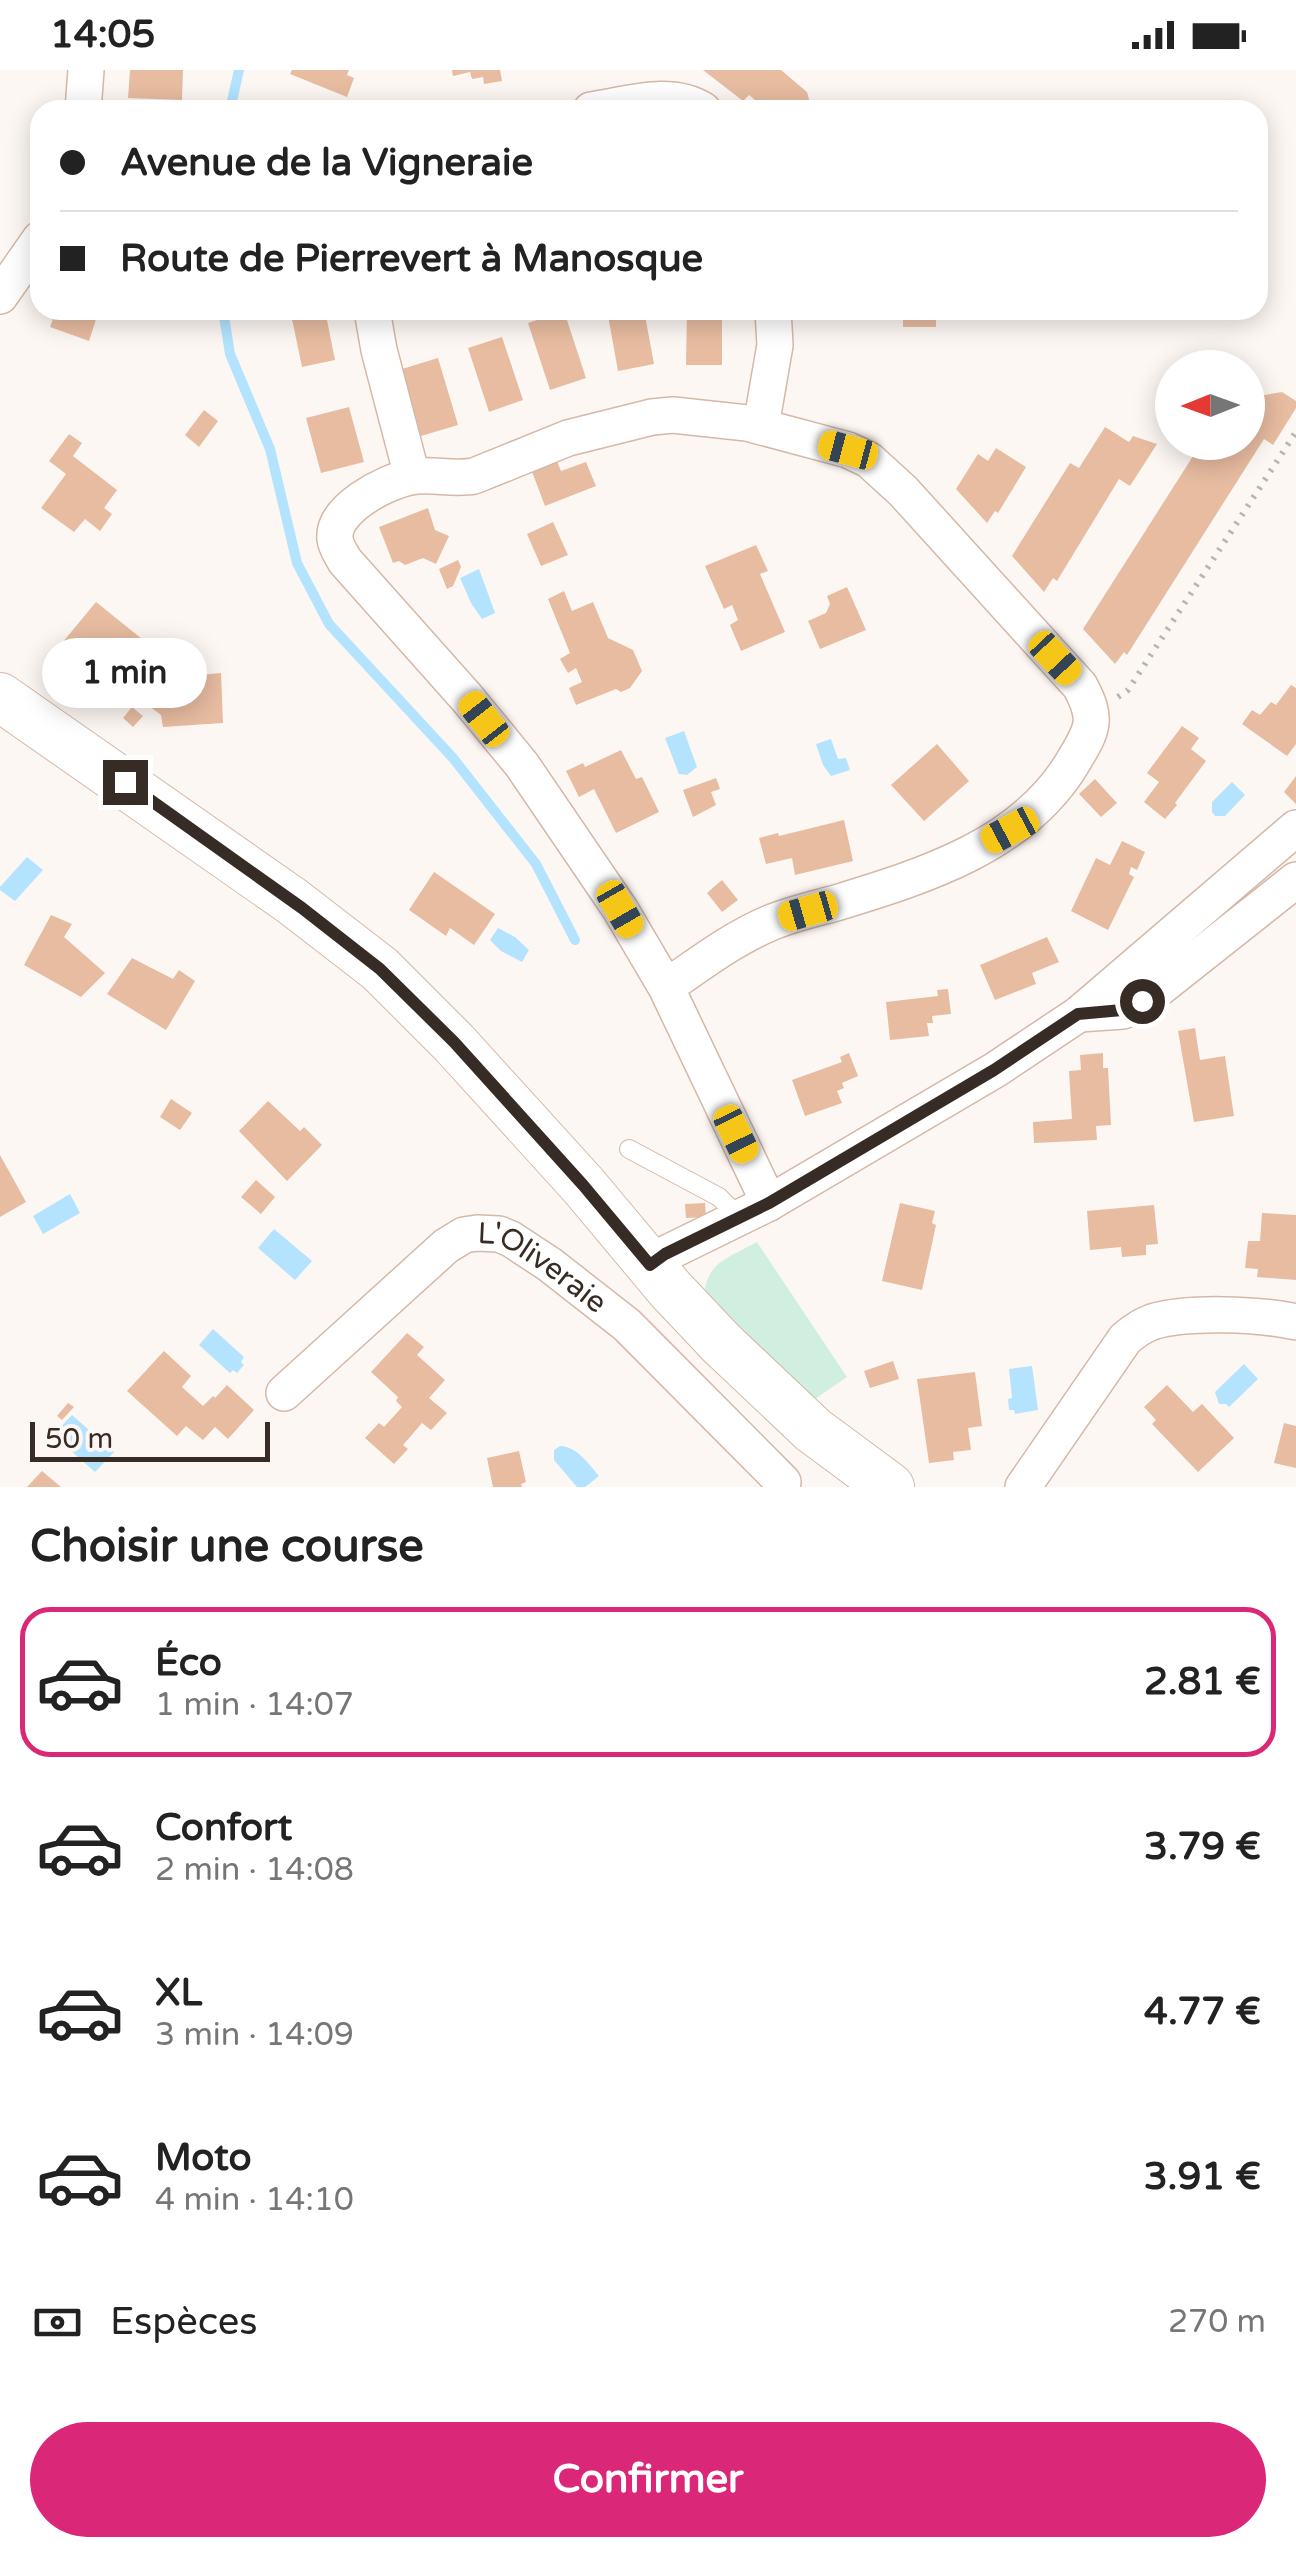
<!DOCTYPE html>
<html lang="fr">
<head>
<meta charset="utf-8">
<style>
  :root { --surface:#fff; --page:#f6f6f6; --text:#222; --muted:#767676; --line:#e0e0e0; --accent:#db2777 }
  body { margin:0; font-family:"Varela Round",sans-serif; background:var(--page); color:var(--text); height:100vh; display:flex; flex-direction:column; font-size:38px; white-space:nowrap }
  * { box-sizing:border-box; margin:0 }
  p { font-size:32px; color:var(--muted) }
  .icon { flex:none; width:55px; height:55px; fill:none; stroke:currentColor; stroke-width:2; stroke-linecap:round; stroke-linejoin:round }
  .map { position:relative; height:1417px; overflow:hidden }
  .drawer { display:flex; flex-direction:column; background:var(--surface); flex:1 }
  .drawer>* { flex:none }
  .guide { position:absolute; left:30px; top:30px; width:1238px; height:220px; border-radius:30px; box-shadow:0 5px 25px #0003; display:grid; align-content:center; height:220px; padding:0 30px; background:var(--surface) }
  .needle { width:65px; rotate:269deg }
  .buttons { position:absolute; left:1155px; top:280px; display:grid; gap:20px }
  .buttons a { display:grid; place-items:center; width:110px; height:110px; border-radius:50%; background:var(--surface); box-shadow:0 5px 25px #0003; font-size:50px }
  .scale { position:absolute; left:30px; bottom:25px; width:240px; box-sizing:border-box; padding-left:10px; border:5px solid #372c25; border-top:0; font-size:28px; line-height:35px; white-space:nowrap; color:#372c25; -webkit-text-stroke:8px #fdf7f3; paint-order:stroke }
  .end { position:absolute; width:45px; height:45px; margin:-22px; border:12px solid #372c25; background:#fff; box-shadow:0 0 0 5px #fff }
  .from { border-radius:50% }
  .bubble { position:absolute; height:70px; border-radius:35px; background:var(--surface); box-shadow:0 5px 25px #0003; font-size:32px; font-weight:700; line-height:70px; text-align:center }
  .car { position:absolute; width:30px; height:60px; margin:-30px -15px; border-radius:12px; box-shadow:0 0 8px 2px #0007; background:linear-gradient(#f5c518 24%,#345 0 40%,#f5c518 0 76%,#345 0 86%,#f5c518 0) }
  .guide b { display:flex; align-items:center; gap:35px; height:95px; font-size:38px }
  .guide b+b { border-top:2px solid var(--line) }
  .guide i { width:25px; height:25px; background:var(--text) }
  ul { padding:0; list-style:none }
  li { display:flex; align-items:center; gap:30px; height:150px; margin:0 20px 15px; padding:0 10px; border:5px solid transparent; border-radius:30px }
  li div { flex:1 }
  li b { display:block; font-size:38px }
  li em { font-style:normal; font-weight:700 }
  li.current { border-color:var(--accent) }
  li>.icon { width:90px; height:90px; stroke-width:1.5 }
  h2 { padding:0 30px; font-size:45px; line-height:120px }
  .pay { display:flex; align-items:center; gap:25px; height:110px; padding:0 30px; font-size:38px }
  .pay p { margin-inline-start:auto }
  .action { display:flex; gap:20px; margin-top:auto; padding:20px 30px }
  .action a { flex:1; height:115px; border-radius:60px; background:var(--accent); color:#fff; font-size:40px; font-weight:700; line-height:115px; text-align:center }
  .status { display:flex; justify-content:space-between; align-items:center; height:70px; padding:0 50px; background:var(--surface); direction:ltr }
  .status svg { height:28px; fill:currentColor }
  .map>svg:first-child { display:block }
  .green { fill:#d1efe0 }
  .water { fill:#b3e3fe }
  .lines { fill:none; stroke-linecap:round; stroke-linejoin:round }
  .stream { stroke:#b3e3fe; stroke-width:10 }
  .building { fill:#e7bca1 }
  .service-casing { stroke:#d5b8a7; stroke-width:20 }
  .minor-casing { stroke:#d5b8a7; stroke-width:38 }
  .secondary-casing { stroke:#d5b8a7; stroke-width:50 }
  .path { stroke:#bab3ae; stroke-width:6; stroke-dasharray:2.5 8; stroke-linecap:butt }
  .service { stroke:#fff; stroke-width:18 }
  .minor { stroke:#fff; stroke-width:35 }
  .secondary { stroke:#fff; stroke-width:48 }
  .route { stroke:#372c25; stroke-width:12 }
  .labels { text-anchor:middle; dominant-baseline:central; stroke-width:9; stroke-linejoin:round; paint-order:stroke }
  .street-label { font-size:30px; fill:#372c25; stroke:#fdf7f3 }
</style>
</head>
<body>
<div class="status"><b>14:05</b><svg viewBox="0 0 49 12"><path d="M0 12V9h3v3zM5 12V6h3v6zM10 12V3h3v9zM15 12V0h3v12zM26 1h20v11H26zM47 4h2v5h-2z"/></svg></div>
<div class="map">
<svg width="1296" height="1417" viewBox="0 0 1296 1417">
  <rect width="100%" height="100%" fill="#fdf7f3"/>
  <path class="green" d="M 757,1172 L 847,1307 L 808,1334 L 702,1237 C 706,1192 720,1192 757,1172 Z"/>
  <path class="water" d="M 479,499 L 495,543 L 482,549 L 471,533 L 460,508 Z
    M 684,661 L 697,697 L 687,705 L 679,704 L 665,668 Z
    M 831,669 L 838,689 L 846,688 L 850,700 L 831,706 L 823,695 L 816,674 Z
    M 1232,712 L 1245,725 L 1225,746 L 1215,746 L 1212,742 L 1212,732 Z
    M 27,787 L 43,800 L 15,831 L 0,820 L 0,817 Z
    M 498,858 L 515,867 L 529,880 L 522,892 L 501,881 L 490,870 Z
    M 70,1124 L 80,1143 L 43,1164 L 33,1146 Z
    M 274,1159 L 312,1191 L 295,1210 L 258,1178 Z
    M 213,1259 L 244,1287 L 241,1292 L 244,1295 L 237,1303 L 233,1300 L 230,1303 L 199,1275 Z
    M 1244,1294 L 1258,1309 L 1229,1337 L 1226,1334 L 1219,1334 L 1215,1322 Z
    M 1032,1296 L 1038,1340 L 1015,1344 L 1014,1340 L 1009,1340 L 1008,1329 L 1012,1328 L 1009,1299 Z
    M 72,1345 L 114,1382 L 95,1402 L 53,1365 Z
    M 560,1376 C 576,1376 589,1394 599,1406 L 585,1417 L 577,1417 L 554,1390 L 554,1380 Z"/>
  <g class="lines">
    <path class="stream" d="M 230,40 L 239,0
      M 223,240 L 230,284 L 270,379 L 297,493 L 329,554 L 453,688 L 536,794 L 575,870"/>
  </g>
  <path class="building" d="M 130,0 L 183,0 L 182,30 L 128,28 Z
    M 292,0 L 349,0 L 347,5 L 354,8 L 347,27 L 290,4 Z
    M 452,0 L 500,0 L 502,11 L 484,14 L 483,7 L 472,9 L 470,2 L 453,6 Z
    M 703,0 L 781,0 L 807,22 L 812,40 L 767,40 L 749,25 L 743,31 Z
    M 56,240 L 99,240 L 89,271 L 50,257 Z
    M 312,240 L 325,240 L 335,290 L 302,297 L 291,244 Z
    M 607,240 L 644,240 L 654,294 L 618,301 Z
    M 687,240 L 722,240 L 722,295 L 686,295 Z
    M 808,240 L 883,240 L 883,246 L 808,245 Z
    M 903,240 L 936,240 L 936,257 L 903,257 Z
    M 564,241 L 586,308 L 550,320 L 528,253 Z
    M 502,267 L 523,330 L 489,342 L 468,278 Z
    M 438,288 L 458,355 L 421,366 L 402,299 Z
    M 1282,322 L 1296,331 L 1296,338 L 1273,375 L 1264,369 L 1127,585 L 1124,582 L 1115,594 L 1083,559 L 1202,372 L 1248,372 L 1248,328 Z
    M 349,337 L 364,392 L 321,403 L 306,348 Z
    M 204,340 L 218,351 L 199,377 L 185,365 Z
    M 1105,357 L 1129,372 L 1133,366 L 1157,374 L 1130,416 L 1119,409 L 1057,511 L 1053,508 L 1044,522 L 1012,486 L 1070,393 L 1079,398 Z
    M 69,364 L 82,373 L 73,386 L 117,420 L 104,438 L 112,444 L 100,461 L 85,449 L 74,462 L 41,438 L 66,404 L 49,391 Z
    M 996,378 L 1026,397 L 998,443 L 995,441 L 987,453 L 956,419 L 978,384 L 988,391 Z
    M 556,389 L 561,401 L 586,392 L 596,416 L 545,436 L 531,399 Z
    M 428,438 L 435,460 L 449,466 L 436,494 L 423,488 L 405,495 L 399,491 L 393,493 L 379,457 Z
    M 553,452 L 568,485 L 541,496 L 527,464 Z
    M 756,475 L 768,501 L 760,504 L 785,562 L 741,581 L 730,555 L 738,550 L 732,535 L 724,539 L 705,496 Z
    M 458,490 L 461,497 L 453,516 L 447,519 L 439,499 Z
    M 847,517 L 866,560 L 820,579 L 808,551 L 826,543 L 830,534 L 827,526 Z
    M 564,521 L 572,541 L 593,532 L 608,568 L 633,580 L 642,601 L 630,618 L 621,622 L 616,619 L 576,635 L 569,618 L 582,612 L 576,598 L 568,603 L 560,589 L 570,583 L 548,529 Z
    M 96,532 L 147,573 L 141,582 L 158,595 L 154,600 L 168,608 L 221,603 L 223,653 L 163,657 L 161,645 L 134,625 L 131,629 L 62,573 Z
    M 1291,615 L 1296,618 L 1296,674 L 1287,686 L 1242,654 L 1252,640 L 1260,645 L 1271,632 L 1276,635 Z
    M 132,637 L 143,646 L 133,657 L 123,648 Z
    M 1182,656 L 1199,668 L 1191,679 L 1206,691 L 1175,733 L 1177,735 L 1165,749 L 1144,732 L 1159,712 L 1147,703 Z
    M 937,674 L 969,711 L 924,751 L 891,715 Z
    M 621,680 L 636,709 L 642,707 L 659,742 L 616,763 L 594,719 L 579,727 L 566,701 L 583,693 L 585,697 Z
    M 1296,706 L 1296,734 L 1284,722 Z
    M 716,708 L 720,719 L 711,722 L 716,735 L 693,747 L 683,720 Z
    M 1095,709 L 1117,733 L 1101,747 L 1079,724 Z
    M 844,750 L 853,791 L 795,805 L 792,788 L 766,794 L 759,768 L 778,763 L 779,766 Z
    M 1122,771 L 1145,782 L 1137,800 L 1131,797 L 1129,804 L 1134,807 L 1108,860 L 1071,841 L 1096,788 L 1110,795 Z
    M 434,802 L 495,844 L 474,875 L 450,858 L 446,866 L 409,840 Z
    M 722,810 L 738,830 L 722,842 L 707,823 Z
    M 51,845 L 72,854 L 64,867 L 105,903 L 81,927 L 24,895 Z
    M 1047,867 L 1059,892 L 1032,903 L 1036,914 L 995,930 L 980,895 Z
    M 132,888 L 173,909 L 179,900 L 195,911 L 166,960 L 107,924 Z
    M 948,919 L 951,944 L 932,946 L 933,953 L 927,953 L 929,966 L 890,970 L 886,932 L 938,926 L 937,920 Z
    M 1195,958 L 1200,990 L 1225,986 L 1234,1046 L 1194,1052 L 1178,961 Z
    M 849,983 L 858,1006 L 842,1013 L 844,1018 L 837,1021 L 842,1033 L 805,1046 L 792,1010 L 842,992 L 840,987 Z
    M 1103,983 L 1103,998 L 1108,998 L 1111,1055 L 1096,1056 L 1097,1070 L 1034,1073 L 1033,1052 L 1072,1049 L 1069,1001 L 1081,1000 L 1080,985 Z
    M 171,1029 L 192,1043 L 180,1060 L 160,1047 Z
    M 268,1031 L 300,1061 L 304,1057 L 322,1075 L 287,1111 L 239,1061 Z
    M 0,1085 L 26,1132 L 0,1147 Z
    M 256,1110 L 275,1127 L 261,1144 L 241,1127 Z
    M 705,1133 L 706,1147 L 686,1148 L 685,1134 Z
    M 900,1133 L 935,1141 L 932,1153 L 936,1155 L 922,1220 L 882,1211 Z
    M 1154,1135 L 1158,1174 L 1146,1175 L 1146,1185 L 1122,1187 L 1121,1177 L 1090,1180 L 1087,1141 Z
    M 1262,1143 L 1296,1145 L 1296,1210 L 1257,1207 L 1258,1199 L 1245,1198 L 1248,1171 L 1260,1171 Z
    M 407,1263 L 424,1277 L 417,1285 L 445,1310 L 429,1328 L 447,1343 L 431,1360 L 422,1353 L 403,1375 L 408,1379 L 394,1394 L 365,1368 L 379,1353 L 384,1357 L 402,1337 L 396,1331 L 398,1327 L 371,1302 Z
    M 164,1281 L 191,1306 L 182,1317 L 203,1336 L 213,1326 L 215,1328 L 227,1315 L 254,1340 L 228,1369 L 215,1357 L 203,1370 L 186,1356 L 177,1366 L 127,1321 Z
    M 893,1291 L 899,1309 L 870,1318 L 864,1301 Z
    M 975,1302 L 982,1356 L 968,1358 L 971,1380 L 953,1382 L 954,1390 L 929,1393 L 917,1309 Z
    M 1167,1315 L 1193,1342 L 1202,1334 L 1234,1368 L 1198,1402 L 1152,1354 L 1156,1350 L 1144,1337 Z
    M 68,1333 L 74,1337 L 62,1350 L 57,1346 Z
    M 1284,1353 L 1296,1356 L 1296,1398 L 1274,1393 Z
    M 519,1381 L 526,1412 L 521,1414 L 522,1417 L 493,1417 L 487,1388 Z
    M 42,1401 L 61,1417 L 27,1417 Z"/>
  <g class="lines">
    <g class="service-casing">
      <path id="service" d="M 629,1079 L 719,1127 L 739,1147"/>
    </g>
    <g class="minor-casing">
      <g id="minor">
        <path d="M 83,40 L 86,0"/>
        <path d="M 591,40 C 627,35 670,19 703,40"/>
        <path d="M 0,226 L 40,169"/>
        <path d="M 372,240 L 379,280 L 412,406"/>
        <path d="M 761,356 L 775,275 L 773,240"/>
        <path d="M 666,917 C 700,894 732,869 770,853 C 791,844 814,839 836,833 C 924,806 1023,776 1073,692 C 1092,660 1099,651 1080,616 L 903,421 L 869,390 L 848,380 L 747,353 L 673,345 L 652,347 L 568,368 L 474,406 C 453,410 431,403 410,407 C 385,412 332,439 335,469 C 336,477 341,484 345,491 L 467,628 L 522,695 L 620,839 L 666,917 L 769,1133"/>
        <path d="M 1079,944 L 1123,941 L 1143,931 L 1296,810"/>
        <path d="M 651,1195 L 665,1184 L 769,1133 L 995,1000 L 1079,944 L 1296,758"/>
        <path id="s1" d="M 284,1323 L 446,1176 L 464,1165 L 477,1163 L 499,1164 L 511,1169 L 549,1194 L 627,1255 L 783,1412"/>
        <path d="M 1023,1417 L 1125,1269 C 1133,1262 1141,1256 1152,1252 C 1188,1241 1259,1244 1296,1252"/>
      </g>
    </g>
    <g class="secondary-casing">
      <path id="secondary" d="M 0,627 L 292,831 L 380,899 L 454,973 L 583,1115 L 670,1219 L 721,1273 L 813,1360 L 890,1417"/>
    </g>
    <path class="path" d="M 1118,627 L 1128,620 L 1296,362"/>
    <use href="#service" class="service"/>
    <use href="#minor" class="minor"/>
    <use href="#secondary" class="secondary"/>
  </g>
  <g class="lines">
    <path class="route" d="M 125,712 L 302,838 L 380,899 L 454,972 L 583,1115 L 650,1195 L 665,1184 L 769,1133 L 994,1000 L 1078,944 L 1122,940 L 1142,931"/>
  </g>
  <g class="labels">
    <g class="street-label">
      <text stroke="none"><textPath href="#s1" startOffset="328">L'Oliveraie</textPath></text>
    </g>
  </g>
</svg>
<div class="buttons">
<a><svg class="needle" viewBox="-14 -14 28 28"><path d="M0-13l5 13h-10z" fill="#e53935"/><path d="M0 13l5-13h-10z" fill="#767676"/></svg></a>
</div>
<div class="scale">50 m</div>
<i class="end from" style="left:1142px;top:931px"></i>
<i class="end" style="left:125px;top:712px"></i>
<div class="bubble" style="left:42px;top:568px;width:165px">1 min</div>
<i class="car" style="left:848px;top:380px;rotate:285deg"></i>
<i class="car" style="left:1055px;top:588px;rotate:137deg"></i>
<i class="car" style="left:484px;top:649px;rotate:322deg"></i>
<i class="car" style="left:1010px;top:760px;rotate:242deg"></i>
<i class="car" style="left:620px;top:839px;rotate:150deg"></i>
<i class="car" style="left:808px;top:841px;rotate:254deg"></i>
<i class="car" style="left:736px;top:1064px;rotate:154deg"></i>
<div class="guide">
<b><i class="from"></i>Avenue de la Vigneraie</b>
<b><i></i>Route de Pierrevert à Manosque</b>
</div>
</div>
<section class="drawer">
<h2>Choisir une course</h2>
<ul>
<li class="current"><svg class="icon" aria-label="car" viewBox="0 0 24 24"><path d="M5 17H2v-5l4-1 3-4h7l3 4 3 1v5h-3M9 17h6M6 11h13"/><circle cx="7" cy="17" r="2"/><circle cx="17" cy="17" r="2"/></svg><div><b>Éco</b><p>1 min · 14:07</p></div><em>2.81 €</em></li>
<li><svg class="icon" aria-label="car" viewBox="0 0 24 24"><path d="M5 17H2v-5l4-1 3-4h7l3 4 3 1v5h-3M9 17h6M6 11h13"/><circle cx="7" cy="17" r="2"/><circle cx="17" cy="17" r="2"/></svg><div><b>Confort</b><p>2 min · 14:08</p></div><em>3.79 €</em></li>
<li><svg class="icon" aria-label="car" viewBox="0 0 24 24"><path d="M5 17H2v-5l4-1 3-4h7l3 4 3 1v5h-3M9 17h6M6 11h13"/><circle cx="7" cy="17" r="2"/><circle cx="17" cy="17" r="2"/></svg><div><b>XL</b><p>3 min · 14:09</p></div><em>4.77 €</em></li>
<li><svg class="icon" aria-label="car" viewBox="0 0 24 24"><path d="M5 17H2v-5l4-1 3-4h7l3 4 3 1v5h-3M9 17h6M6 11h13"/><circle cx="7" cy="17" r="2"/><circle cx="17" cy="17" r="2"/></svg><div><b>Moto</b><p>4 min · 14:10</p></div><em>3.91 €</em></li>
</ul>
<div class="pay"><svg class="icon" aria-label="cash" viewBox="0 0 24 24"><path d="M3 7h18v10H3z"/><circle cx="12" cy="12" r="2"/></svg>Espèces<p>270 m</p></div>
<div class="action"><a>Confirmer</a></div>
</section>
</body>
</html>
